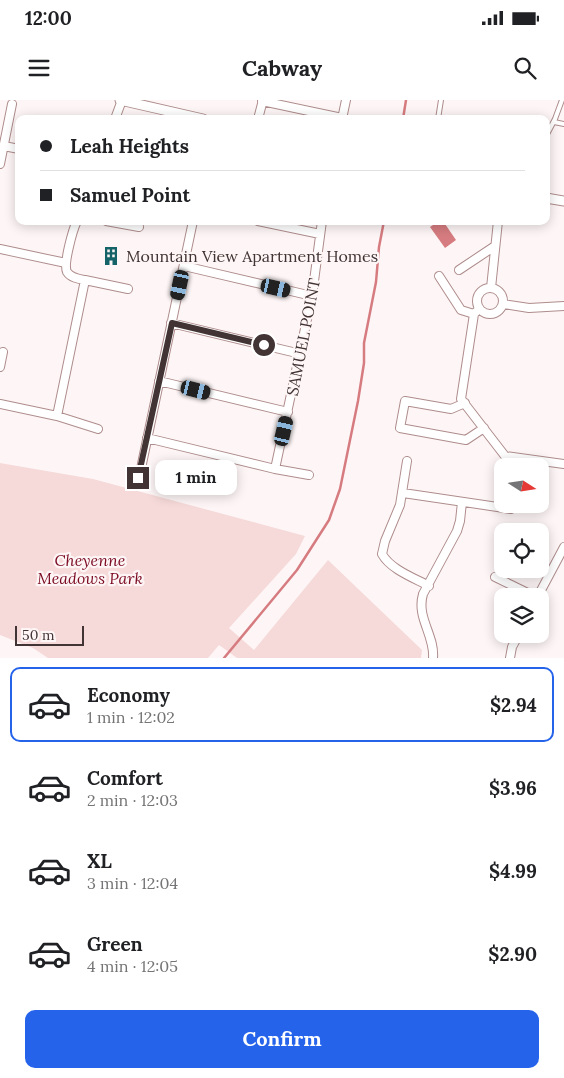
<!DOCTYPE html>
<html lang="en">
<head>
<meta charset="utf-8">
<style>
  :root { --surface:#fff; --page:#f2f2f2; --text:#202124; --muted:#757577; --line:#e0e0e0; --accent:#2563eb }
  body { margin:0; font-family:Lora,serif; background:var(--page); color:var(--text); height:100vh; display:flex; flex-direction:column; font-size:19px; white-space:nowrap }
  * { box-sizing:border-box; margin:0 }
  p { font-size:16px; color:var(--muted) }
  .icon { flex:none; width:28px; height:28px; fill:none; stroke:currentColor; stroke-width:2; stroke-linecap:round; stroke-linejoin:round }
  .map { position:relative; height:558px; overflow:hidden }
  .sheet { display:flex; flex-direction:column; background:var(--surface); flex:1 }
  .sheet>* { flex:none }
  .guide { position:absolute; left:15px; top:15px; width:535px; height:110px; border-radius:10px; box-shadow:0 2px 12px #0003; display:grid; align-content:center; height:110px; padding:0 25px; background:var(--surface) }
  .needle { width:32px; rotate:102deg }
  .buttons { position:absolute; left:494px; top:358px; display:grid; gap:10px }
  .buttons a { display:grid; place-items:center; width:55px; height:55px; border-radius:10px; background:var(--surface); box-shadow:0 2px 12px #0003; font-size:25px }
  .scale { position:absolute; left:15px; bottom:12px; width:69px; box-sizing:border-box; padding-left:5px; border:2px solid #423334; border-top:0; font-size:14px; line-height:18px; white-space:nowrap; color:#423334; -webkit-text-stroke:4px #fef6f6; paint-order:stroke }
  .end { position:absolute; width:22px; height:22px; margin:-11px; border:6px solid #423334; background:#fff; box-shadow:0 0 0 2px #fff }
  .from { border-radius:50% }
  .bubble { position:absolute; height:35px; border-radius:10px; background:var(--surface); box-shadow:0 2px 12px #0003; font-size:16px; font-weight:700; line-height:35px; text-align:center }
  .car { position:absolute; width:15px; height:30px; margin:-15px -8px; border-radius:6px; box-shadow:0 0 4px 1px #0007; background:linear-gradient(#222 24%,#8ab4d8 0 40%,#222 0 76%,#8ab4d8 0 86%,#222 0) }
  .guide b { display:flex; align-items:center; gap:18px; height:48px; font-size:19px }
  .guide b+b { border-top:1px solid var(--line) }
  .guide i { width:12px; height:12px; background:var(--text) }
  ul { padding:9px 0 0; list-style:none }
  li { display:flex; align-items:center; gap:15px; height:75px; margin:0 10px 8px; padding:0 15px; border:2px solid transparent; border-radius:10px }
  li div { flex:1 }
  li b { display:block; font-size:19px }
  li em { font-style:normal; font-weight:700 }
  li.on { border-color:var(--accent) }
  li>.icon { width:45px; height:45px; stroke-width:1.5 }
  .button { display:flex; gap:10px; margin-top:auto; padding:10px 25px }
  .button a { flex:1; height:58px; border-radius:10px; background:var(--accent); color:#fff; font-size:20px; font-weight:700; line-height:58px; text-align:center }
  .status { display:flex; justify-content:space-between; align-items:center; height:35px; padding:0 25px; background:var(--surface); direction:ltr }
  .status svg { height:14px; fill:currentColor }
  header { display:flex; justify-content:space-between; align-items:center; height:65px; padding:0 25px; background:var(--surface); font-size:22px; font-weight:700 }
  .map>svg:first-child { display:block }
  .green { fill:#f6d9d9 }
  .water { fill:#d67c80 }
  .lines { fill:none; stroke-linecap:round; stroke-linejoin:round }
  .stream { stroke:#d67c80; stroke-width:2.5 }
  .service-casing { stroke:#af8c8c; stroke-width:6 }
  .minor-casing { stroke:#af8c8c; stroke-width:10 }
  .tertiary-casing { stroke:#af8c8c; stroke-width:11 }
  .service { stroke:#fff; stroke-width:4 }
  .minor { stroke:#fff; stroke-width:8 }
  .tertiary { stroke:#fff; stroke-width:9 }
  .route { stroke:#423334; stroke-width:6 }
  .labels { text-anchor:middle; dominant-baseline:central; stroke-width:4.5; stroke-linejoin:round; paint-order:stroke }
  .poi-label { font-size:16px; fill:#423334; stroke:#fef6f6; text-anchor:start }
  .street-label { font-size:16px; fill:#423334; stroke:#fef6f6 }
  .park-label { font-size:16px; font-style:italic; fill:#7b0b23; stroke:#fef6f6 }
</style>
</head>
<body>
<div class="status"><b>12:00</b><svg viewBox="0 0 49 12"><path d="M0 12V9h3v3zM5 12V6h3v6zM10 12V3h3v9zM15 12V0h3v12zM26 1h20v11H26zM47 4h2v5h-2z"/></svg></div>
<header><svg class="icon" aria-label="menu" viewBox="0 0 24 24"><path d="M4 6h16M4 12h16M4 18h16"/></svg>Cabway<svg class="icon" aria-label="search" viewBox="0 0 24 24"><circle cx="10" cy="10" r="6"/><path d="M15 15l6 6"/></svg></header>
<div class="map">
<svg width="564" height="558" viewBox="0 0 564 558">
  <rect width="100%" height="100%" fill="#fef6f6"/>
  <path class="green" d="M 0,363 L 93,379 L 305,436 L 296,454 L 229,528 L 254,550 L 328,460 L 422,550 L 421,558 L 237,558 L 219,545 L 208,558 L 48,558 L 33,548 L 0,535 Z"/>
  <path class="water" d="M 439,121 L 443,121 L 456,140 L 445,148 L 430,127 Z"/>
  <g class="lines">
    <path class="stream" d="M 403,19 L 406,0
      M 224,558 L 297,470 L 329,420 L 340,389 L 358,301 L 364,263 L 364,243 L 376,182 L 379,147 L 384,121"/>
    <g class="service-casing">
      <path id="service" d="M 438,19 L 441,0
        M 554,22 L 564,24
        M 546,36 L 555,19 L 562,0"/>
    </g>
    <g class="minor-casing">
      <path id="minor" d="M 262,1 L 342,18
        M 115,19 L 122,0
        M 258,19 L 263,0
        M 342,19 L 346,0
        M 4,46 L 19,49
        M 0,64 L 12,4
        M 106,121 L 139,127
        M 258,121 L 320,134
        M 0,149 L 66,163
        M 184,166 L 312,196
        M 459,170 L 495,146
        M 439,176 L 461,210 L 474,214
        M 85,180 L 128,189
        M477 201a13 13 0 1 1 26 0a13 13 0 1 1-26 0Z
        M 491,188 L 498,121
        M 503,204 L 529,208 L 564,206
        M 479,209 L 474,214 L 461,299 L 505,356 L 564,364
        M 171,223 L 301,254
        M 0,267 L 3,252
        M 159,281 L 288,312
        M 465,303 L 451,309 L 405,301 L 400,328 L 466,340 L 484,328
        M 0,304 L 57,316 L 85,180 C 79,179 71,178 67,172 C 63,164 73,129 77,121
        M 57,316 L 98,329
        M 147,338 L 275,369 L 309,375
        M 407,361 L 400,405 L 385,441 L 382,454 C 390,469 414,478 429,486
        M 275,369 L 312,196 L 322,121
        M 139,378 L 193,121
        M 403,393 L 511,409
        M 495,477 L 534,496
        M 538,496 L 564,447
        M 433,558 C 435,535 416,518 423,494 L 457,431 L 460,421 L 462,402
        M 510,558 L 512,547 L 519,534"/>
    </g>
    <g class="tertiary-casing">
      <path id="tertiary" d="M 120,0 L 203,19
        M 546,98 L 564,101"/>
    </g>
    <use href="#service" class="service"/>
    <use href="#minor" class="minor"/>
    <use href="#tertiary" class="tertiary"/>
  </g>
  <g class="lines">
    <path class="route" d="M 138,378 L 172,223 L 264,245"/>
  </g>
  <defs>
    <g id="building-bare" transform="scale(1.5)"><path d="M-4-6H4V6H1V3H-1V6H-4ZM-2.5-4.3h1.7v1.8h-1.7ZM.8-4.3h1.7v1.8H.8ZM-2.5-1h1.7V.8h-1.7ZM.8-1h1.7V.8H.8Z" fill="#146369" stroke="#fef6f6" stroke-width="2.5" paint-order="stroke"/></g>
  </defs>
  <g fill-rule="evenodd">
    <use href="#building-bare" x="111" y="156"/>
  </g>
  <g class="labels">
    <g class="poi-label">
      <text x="126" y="156">Mountain View Apartment Homes</text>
    </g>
    <g class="street-label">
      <text transform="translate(303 237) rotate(-79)">SAMUEL POINT</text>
    </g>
    <g class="park-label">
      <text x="90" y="460">Cheyenne<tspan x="90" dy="18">Meadows Park</tspan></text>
    </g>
  </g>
</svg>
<div class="buttons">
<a><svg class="needle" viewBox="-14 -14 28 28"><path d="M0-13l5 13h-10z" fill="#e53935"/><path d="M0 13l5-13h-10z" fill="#757577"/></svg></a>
<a><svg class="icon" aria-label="locate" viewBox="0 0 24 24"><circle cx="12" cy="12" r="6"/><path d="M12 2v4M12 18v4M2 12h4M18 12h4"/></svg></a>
<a><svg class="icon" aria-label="layers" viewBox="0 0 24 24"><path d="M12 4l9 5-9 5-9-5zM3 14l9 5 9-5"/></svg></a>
</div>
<div class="scale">50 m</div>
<i class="end from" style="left:264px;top:245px"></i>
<i class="end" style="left:138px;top:378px"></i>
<div class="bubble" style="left:155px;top:360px;width:82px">1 min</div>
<i class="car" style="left:180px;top:185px;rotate:192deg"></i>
<i class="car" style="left:276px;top:188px;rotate:103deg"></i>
<i class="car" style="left:196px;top:290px;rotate:104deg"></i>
<i class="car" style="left:284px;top:331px;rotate:13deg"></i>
<div class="guide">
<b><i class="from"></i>Leah Heights</b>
<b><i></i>Samuel Point</b>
</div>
</div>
<section class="sheet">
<ul>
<li class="on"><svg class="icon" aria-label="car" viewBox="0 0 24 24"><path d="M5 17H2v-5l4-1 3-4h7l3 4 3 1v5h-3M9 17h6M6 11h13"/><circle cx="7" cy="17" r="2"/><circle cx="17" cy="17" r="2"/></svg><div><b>Economy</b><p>1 min · 12:02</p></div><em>$2.94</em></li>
<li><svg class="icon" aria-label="car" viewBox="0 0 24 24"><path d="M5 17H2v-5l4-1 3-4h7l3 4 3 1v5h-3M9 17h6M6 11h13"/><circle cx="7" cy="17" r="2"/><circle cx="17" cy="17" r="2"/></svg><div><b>Comfort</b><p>2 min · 12:03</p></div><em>$3.96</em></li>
<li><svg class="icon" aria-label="car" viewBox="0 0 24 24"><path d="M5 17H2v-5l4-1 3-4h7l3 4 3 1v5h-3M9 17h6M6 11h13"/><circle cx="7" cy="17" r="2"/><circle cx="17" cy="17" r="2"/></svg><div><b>XL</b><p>3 min · 12:04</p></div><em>$4.99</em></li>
<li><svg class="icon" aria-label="car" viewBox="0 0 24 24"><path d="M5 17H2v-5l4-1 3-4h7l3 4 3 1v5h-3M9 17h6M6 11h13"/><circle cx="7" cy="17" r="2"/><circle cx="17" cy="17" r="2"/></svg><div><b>Green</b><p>4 min · 12:05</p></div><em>$2.90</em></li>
</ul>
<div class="button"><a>Confirm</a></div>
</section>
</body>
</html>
